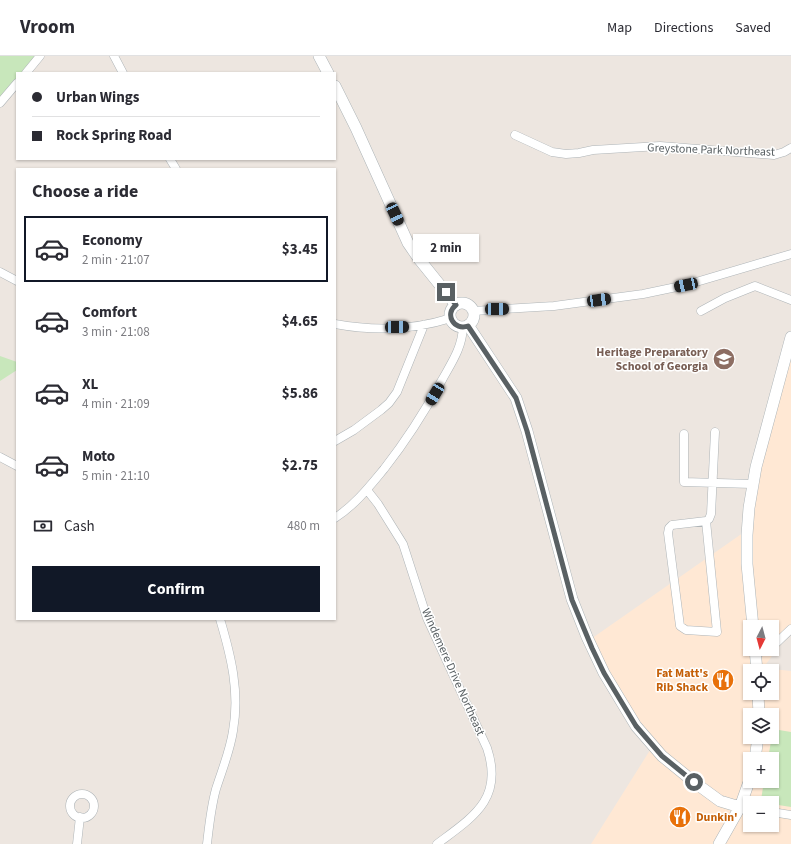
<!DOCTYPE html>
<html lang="en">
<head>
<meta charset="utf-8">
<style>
  :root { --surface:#fff; --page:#f7f7f7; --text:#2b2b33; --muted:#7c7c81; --line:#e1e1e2; --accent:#111827 }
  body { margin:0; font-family:"Source Sans 3",sans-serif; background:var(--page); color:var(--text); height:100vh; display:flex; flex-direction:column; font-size:15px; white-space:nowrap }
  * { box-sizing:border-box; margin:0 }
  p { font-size:13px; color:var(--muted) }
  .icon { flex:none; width:22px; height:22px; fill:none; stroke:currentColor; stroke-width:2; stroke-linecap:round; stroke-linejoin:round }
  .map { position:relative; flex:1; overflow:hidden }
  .drawer { position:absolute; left:16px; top:112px; width:320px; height:452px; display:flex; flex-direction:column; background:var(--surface); border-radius:0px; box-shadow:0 1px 3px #0004 }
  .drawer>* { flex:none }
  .top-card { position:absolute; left:16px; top:16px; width:320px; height:88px; border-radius:0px; box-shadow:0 1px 3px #0004; display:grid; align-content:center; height:88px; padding:0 16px; background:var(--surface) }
  .needle { width:26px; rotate:186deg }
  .buttons { position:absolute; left:743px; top:564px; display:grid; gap:8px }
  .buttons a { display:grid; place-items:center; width:36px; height:36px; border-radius:0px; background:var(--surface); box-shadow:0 1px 3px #0004; font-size:20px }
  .end { position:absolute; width:18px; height:18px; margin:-9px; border:5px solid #596063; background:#fff; box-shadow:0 0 0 2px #fff }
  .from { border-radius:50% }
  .bubble { position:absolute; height:28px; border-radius:0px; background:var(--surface); box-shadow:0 1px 3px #0004; font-size:13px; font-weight:700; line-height:28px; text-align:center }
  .car { position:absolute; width:12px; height:24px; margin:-12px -6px; border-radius:5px; box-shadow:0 0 3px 1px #0007; background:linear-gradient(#222 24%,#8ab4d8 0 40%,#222 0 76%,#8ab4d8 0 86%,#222 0) }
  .top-card b { display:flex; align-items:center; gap:14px; height:38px; font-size:15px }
  .top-card b+b { border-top:1px solid var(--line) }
  .top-card i { width:10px; height:10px; background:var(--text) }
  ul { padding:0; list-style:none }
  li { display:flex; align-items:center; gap:12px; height:66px; margin:0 8px 6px; padding:0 8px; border:2px solid transparent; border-radius:0px }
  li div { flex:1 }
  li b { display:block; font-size:15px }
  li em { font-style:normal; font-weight:700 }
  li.selected { border-color:var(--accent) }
  li>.icon { width:36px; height:36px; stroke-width:1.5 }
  h2 { padding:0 16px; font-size:18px; line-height:48px }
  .pay { display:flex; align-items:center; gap:10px; height:44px; padding:0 16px; font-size:15px }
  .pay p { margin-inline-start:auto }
  .button { display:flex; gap:8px; margin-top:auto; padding:8px 16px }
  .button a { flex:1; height:46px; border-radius:0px; background:var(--accent); color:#fff; font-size:16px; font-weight:700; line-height:46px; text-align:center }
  header { display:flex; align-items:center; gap:24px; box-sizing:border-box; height:56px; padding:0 20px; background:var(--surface); border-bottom:1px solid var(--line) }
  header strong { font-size:19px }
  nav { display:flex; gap:22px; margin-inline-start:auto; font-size:14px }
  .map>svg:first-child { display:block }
  .commercial { fill:#ffe8d4; fill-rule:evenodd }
  .green { fill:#c8e7bb }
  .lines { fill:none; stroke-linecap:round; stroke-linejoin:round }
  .street-casing { stroke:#aeb4b7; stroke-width:9 }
  .secondary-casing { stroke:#adb4b7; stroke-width:12 }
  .street { stroke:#fff; stroke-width:8 }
  .secondary { stroke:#fff; stroke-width:11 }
  .route { stroke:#596063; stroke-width:5 }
  .labels { text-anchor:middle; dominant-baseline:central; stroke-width:3; stroke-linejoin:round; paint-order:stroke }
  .street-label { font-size:12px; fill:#596063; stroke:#fff }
  .education-label { font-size:12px; font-weight:bold; fill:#785e54; stroke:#fff; text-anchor:end }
  .food-label { font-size:12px; font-weight:bold; fill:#c56008; stroke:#fff; text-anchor:end }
</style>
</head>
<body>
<header>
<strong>Vroom</strong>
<nav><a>Map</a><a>Directions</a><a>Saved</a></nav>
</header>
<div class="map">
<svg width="791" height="788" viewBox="0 0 791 788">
  <rect width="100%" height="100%" fill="#ede6e0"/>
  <path class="commercial" d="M 791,276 L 791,575 L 763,612 L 791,615 L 791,788 L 591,788 L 652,691 L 588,585 L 750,472 L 758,395 ZM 750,571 L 772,571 L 772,593 L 750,593 ZM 750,615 L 772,615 L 772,637 L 750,637 ZM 750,659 L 772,659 L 772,681 L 750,681 ZM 750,703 L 772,703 L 772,725 L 750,725 ZM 750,747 L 772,747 L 772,769 L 750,769 Z"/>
  <path class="green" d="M 0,0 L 37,0 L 22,17 L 17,17 L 17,23 L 0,42 Z
    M 0,300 L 17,306 L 17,314 L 0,325 Z
    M 773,673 L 791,676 L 791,751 L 772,748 L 772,747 L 763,747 L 761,744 L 764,725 L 772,725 L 772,703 L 768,703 Z"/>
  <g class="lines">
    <g class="street-casing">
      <path id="street" d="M 114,0 L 123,17
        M 26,17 L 40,0
        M 0,47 L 17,27
        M 515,79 L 552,96 L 566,98 L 579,97 L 593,94 L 660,90 L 774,99 L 784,96 L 791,92
        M 170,103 L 176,113
        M 0,216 L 17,225
        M 473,255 L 554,250 L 643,238 L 686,229 L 791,198
        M 701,255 L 725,242 L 755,230 L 791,244
        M 335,268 C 373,275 414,274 451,262
        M 684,378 L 684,426 L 752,428
        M 335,385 L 354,374 L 381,354 L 389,347 L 397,336 L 424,269
        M 0,401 L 17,410
        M 367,434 L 378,448 L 403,488 L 427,562 L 487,692 C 504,743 473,761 437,788
        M 335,462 C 355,449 369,431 384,413 C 406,385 425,355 442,324 C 452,306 462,292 463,271
        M 706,465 L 717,576 L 686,574 L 680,570 L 668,477 L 669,472 L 672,469 Z
        M 706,465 L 709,463 L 711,458 L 715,376
        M 772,591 L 791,573
        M 756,598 L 768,593
        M70 750a12 12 0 1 1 24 0a12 12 0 1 1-24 0Z
        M 740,751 L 750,753
        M 772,756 L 791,759
        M 77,788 L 80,761
        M 207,788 C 209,770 211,751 216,733 C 222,714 230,695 233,675 C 240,636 231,600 220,563"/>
    </g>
    <g class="secondary-casing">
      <path id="secondary" d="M 319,0 L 328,17
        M 335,30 L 356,72 L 408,187 L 419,203 L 456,249
        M450 259a12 12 0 1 1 24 0a12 12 0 1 1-24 0Z
        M 468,269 L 516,342 L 527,375 L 572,543 L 587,581 L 604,617 L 636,670 L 662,700 L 694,726 L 720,745 L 740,751
        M 753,571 L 747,508 L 747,479 L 749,452 L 756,411 L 791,281
        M 755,593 L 757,615
        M 758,637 L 759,659
        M 755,703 L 758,681
        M 719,788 L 740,751 L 750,723"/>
    </g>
    <use href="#street" class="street"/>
    <use href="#secondary" class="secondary"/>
  </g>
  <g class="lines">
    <path class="route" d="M 446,236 L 456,249 C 444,258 454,275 468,270 L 516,342 L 527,375 L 572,544 L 592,592 L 604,617 L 636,670 L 662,700 L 694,726"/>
  </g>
  <defs>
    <g id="school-disc" transform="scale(1.15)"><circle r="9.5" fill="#8d6e63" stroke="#fff"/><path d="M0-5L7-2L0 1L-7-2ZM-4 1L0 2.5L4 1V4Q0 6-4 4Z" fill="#fff"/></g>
    <g id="restaurant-disc" transform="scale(1.15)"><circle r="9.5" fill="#e8710a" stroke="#fff"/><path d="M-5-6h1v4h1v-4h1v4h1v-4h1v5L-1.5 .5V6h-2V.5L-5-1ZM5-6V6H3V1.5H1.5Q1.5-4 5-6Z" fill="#fff"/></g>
  </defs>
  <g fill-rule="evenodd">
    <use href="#school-disc" x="724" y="303"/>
    <use href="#restaurant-disc" x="723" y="624"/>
    <use href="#restaurant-disc" x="680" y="761"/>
  </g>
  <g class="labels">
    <g class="street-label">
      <text transform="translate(711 94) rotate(2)">Greystone Park Northeast</text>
      <text transform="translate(453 616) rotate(66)">Windemere Drive Northeast</text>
    </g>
    <g class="education-label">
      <text x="708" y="296">Heritage Preparatory<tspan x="708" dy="14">School of Georgia</tspan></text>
    </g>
    <g class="food-label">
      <text x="708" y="617">Fat Matt's<tspan x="708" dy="14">Rib Shack</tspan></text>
      <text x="696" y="761" text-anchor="start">Dunkin'</text>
    </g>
  </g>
</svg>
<div class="buttons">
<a><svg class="needle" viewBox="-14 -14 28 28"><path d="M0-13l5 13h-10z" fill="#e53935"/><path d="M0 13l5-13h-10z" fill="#7c7c81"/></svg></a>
<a><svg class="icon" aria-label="locate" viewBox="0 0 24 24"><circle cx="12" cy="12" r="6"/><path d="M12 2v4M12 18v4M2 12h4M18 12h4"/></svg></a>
<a><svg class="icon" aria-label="layers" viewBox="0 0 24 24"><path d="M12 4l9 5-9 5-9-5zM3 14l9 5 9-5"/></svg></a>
<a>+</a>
<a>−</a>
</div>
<i class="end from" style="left:694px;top:726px"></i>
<i class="end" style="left:446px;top:236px"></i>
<div class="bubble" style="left:413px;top:178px;width:66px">2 min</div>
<i class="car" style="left:395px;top:158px;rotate:155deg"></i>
<i class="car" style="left:686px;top:229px;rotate:258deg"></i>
<i class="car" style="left:599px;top:244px;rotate:82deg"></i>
<i class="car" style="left:497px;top:253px;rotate:89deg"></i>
<i class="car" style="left:397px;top:271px;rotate:89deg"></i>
<i class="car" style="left:435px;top:338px;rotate:211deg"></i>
<div class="top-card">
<b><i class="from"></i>Urban Wings</b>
<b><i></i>Rock Spring Road</b>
</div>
<section class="drawer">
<h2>Choose a ride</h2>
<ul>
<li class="selected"><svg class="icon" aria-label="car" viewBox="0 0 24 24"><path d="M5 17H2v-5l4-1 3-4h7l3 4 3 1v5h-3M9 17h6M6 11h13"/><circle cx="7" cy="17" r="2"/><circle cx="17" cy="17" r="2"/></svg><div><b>Economy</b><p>2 min · 21:07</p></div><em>$3.45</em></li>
<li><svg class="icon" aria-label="car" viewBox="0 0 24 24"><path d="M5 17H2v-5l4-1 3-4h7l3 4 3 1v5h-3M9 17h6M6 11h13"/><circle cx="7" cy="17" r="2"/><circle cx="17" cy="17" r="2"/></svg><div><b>Comfort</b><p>3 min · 21:08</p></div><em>$4.65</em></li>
<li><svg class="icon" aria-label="car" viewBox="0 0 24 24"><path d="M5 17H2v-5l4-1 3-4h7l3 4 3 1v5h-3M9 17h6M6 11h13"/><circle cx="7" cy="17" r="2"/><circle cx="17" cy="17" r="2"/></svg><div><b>XL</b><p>4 min · 21:09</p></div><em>$5.86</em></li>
<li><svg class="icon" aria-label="car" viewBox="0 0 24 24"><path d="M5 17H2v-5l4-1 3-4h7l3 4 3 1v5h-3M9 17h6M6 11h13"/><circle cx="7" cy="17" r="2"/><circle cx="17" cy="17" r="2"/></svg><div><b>Moto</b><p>5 min · 21:10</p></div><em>$2.75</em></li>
</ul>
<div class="pay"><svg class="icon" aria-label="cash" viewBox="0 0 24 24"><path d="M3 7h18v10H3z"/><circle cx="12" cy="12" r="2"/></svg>Cash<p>480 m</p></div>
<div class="button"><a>Confirm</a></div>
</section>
</div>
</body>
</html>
